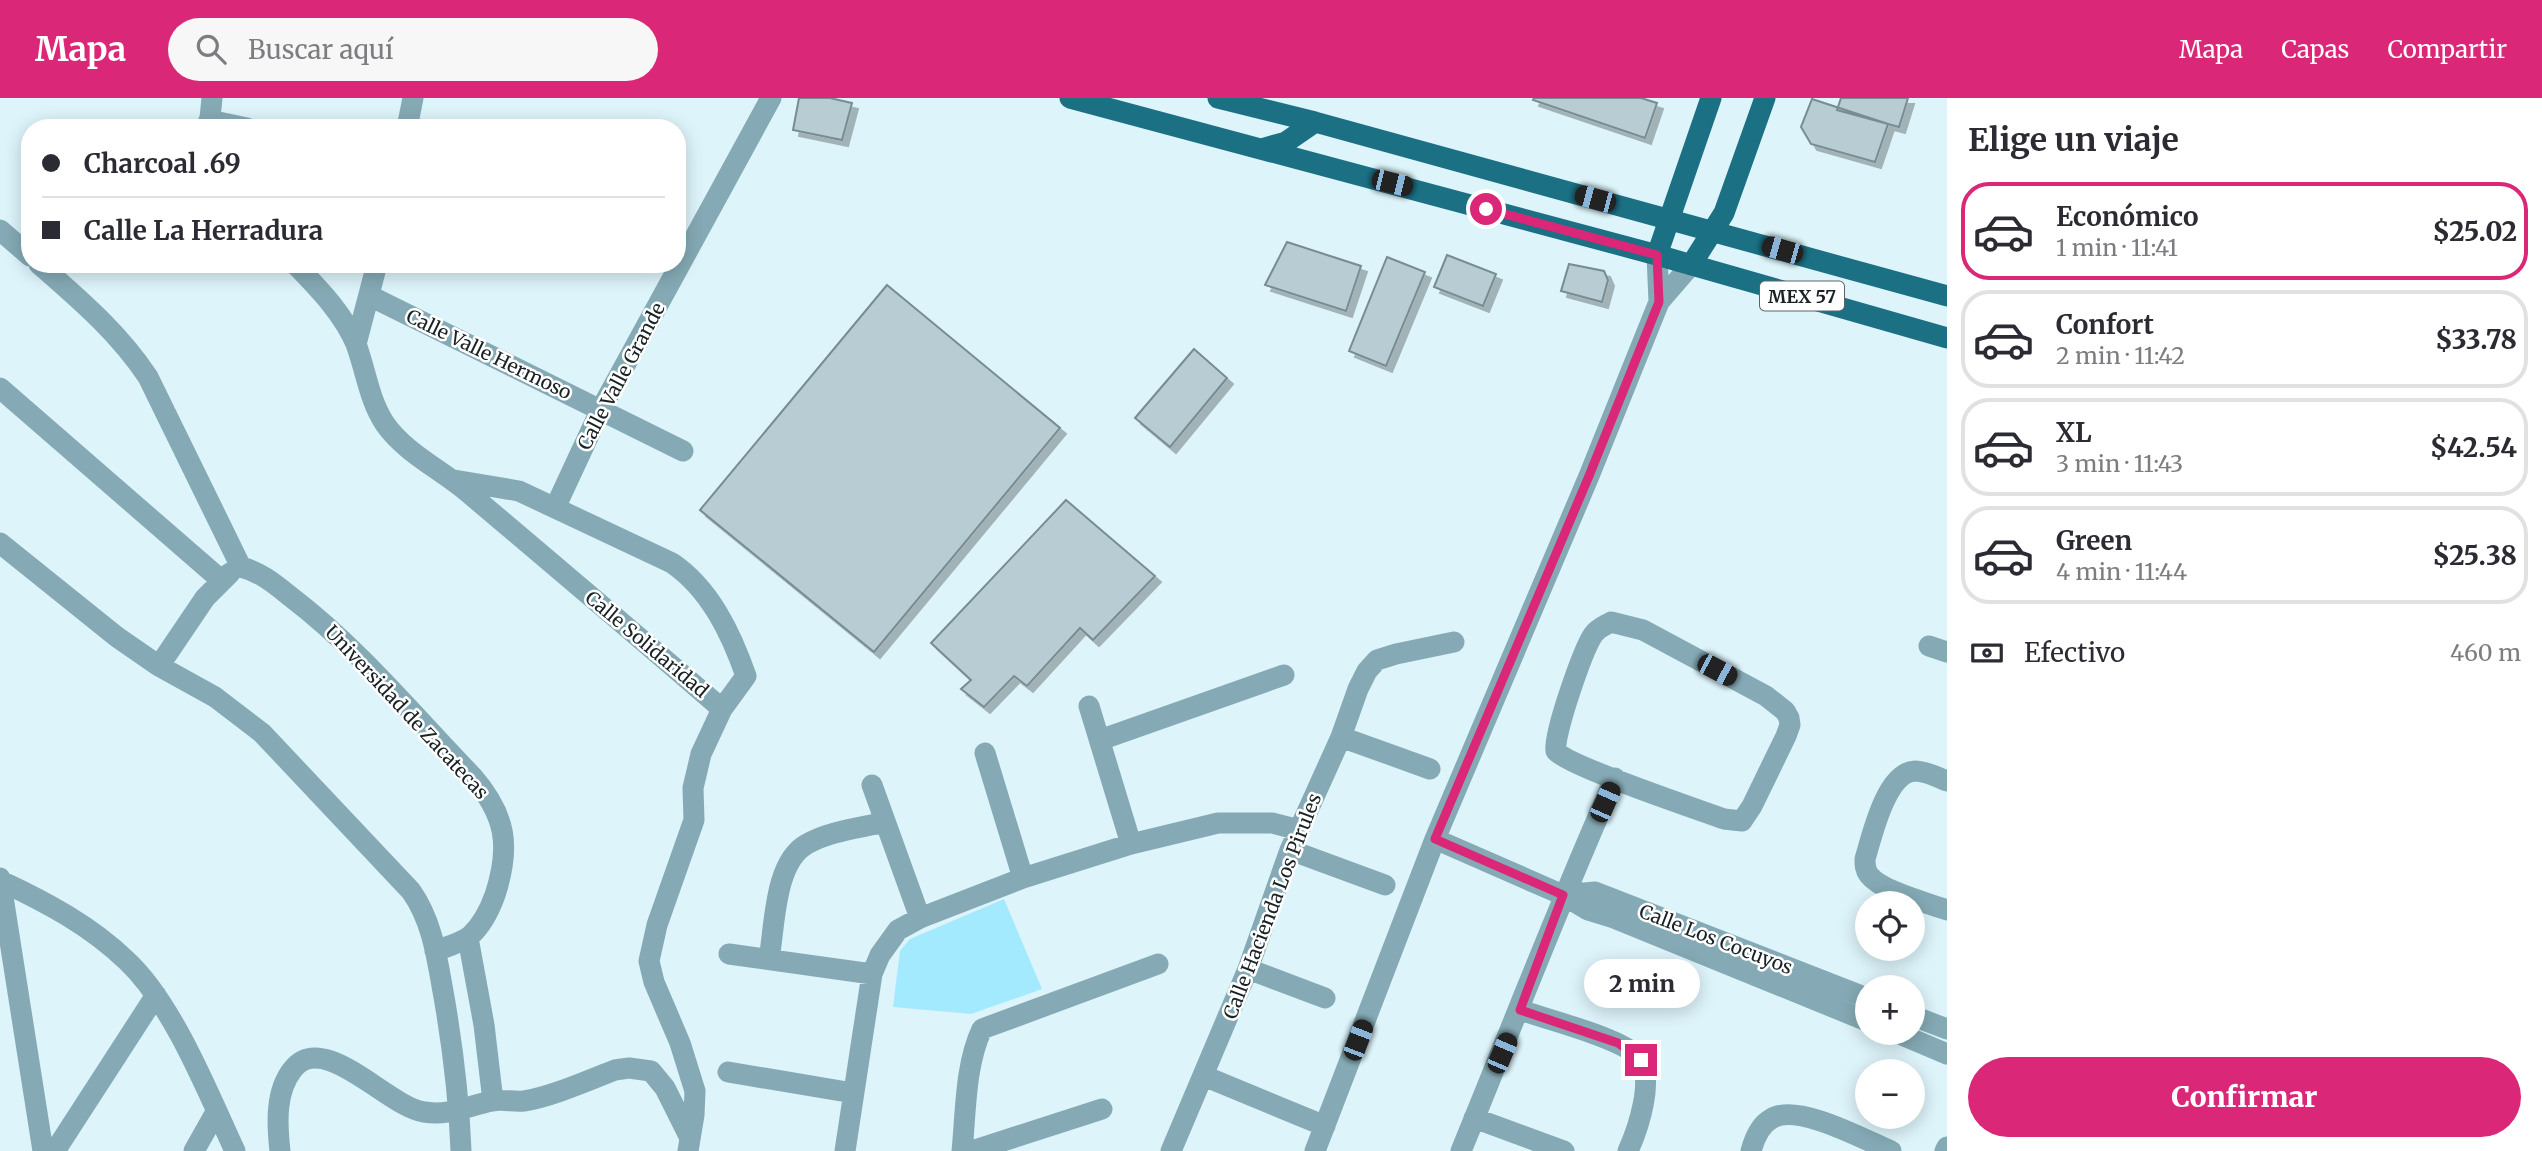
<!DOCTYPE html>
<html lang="es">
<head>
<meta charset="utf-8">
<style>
  :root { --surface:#fff; --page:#f7f7f7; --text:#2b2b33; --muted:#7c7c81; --line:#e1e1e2; --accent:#db2777 }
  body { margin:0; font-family:Merriweather,serif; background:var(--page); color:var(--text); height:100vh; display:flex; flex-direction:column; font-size:26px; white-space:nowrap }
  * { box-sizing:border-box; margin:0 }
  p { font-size:23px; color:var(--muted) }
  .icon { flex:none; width:38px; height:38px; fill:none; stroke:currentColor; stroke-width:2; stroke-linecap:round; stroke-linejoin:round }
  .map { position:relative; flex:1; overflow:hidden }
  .drawer { display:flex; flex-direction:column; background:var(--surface); width:595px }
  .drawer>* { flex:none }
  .hud { position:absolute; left:21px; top:21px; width:665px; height:154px; border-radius:28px; box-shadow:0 4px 18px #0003; display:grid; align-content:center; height:154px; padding:0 21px; background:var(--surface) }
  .buttons { position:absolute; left:1855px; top:793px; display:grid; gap:14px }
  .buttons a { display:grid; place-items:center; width:70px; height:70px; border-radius:50%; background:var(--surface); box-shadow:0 4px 18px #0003; font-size:35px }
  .end { position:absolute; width:32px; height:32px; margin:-16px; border:9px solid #db2777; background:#fff; box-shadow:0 0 0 4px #fff }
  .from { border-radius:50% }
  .bubble { position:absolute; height:49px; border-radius:24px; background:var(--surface); box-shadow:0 4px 18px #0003; font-size:23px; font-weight:800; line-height:49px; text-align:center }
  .car { position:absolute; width:21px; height:42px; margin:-21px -10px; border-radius:9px; box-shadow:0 0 5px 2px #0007; background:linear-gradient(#222 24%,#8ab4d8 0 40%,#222 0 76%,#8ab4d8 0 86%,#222 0) }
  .hud b { display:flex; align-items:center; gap:24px; height:66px; font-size:26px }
  .hud b+b { border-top:2px solid var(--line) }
  .hud i { width:18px; height:18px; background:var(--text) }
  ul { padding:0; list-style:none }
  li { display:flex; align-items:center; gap:21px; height:98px; margin:0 14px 10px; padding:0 7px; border:4px solid var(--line); border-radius:28px }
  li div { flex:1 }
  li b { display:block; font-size:26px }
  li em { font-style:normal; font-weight:800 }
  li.current { border-color:var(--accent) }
  li>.icon { width:63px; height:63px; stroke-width:1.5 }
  h2 { padding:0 21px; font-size:32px; line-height:84px }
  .pay { display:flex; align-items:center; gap:18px; height:77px; padding:0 21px; font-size:26px }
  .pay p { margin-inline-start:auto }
  .cta { display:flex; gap:14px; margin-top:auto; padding:14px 21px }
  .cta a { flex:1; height:80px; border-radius:42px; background:var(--accent); color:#fff; font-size:28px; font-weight:800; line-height:80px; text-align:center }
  header { display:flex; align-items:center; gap:42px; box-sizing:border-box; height:98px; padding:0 35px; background:var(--accent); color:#fff }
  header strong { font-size:33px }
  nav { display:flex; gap:38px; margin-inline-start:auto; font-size:24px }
  .search { width:490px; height:63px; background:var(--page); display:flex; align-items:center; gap:18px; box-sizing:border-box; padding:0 24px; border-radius:38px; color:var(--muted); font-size:26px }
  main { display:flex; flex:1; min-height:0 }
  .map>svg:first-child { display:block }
  .green { fill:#a3eaff }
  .building { fill:#b7cdd3; stroke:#788c92; stroke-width:2; filter:url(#shadow) }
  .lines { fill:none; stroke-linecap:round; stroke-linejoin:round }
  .minor { stroke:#85aab5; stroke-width:21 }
  .major { stroke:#1b7084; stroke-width:21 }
  .route { stroke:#db2777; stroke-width:9 }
  .labels { text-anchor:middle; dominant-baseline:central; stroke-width:5; stroke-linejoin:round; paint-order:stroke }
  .shield { fill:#fff; stroke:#5e6466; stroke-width:2 }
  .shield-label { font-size:18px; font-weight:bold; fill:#192224 }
  .street-label { font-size:19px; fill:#192224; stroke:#fff }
</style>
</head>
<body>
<header>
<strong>Mapa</strong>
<div class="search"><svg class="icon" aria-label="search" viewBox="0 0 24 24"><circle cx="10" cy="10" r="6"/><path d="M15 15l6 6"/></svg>Buscar aquí</div>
<nav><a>Mapa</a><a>Capas</a><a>Compartir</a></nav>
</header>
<main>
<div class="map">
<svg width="1947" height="1053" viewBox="0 0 1947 1053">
  <defs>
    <filter id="shadow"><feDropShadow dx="6" dy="6" stdDeviation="0" flood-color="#0004"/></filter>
  </defs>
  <rect width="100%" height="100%" fill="#ddf4fa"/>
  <path class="green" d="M 1004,801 L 1042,891 L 971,916 L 893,909 L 900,853 L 910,841 Z"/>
  <path class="building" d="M 799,0 L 830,0 L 852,5 L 842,42 L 793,32 Z
    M 1534,0 L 1641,0 L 1657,5 L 1645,40 L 1533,2 Z
    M 1841,0 L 1908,0 L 1899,29 L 1837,12 Z
    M 1812,1 L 1888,26 L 1875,64 L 1811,46 L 1801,29 Z
    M 1287,144 L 1361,168 L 1346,213 L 1265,187 Z
    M 1447,157 L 1496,176 L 1483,208 L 1434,189 Z
    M 1387,159 L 1425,174 L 1386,268 L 1349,253 Z
    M 1569,166 L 1604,173 L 1608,182 L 1602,204 L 1561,193 Z
    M 887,187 L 1060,330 L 874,554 L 700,412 Z
    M 1194,251 L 1227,280 L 1170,349 L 1135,320 Z
    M 1066,402 L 1155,478 L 1093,542 L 1080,530 L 1027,588 L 1014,578 L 984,609 L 961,591 L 971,582 L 931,545 Z"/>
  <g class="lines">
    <path class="minor" d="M 209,22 L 247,30
      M 209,30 L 212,0
      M 407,30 L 413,0
      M 0,132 L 30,158
      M 1657,157 L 1659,204
      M 39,166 C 79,201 118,234 148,279 L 241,469
      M 295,166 C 318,190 343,215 356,246 C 366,273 369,302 385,326 C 406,356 444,373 471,397 C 555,468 639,539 722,611
      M 370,198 L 683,353
      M 356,246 L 377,166
      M 0,290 L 221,482
      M 454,382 L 519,393 L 672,465 C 710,491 731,535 746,578 L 722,611 L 701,656 L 693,690 L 694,722 L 657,827 L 649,863 L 654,884 L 680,945 L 695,993 L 694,1017 L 688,1053
      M 555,410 L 601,311 L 771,0
      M 0,445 L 117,539 L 159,568 L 215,599 L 262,635 L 411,793 C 433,824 437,861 444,899 C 453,951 459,1000 461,1053
      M 241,469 C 261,474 276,487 291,499 C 359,551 413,617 472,678 C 506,717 511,748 495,797 C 490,811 481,828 470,838 C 461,845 446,849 435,853
      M 1611,524 L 1643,532 L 1766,598 L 1785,613 L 1789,620 L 1790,627 L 1786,638 L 1752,708 L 1742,723 L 1724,721 C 1697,711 1568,668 1556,653 C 1553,637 1583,552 1593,537 C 1598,530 1604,528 1611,524 Z
      M 1929,548 L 1947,554
      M 159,568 L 205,500 L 230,475
      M 1089,608 L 1131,746
      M 1341,639 L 1430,671
      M 1100,642 L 1284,577
      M 985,655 L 1023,780
      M 1947,683 C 1937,679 1926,673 1915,673 C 1886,674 1872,738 1865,761 C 1865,767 1865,772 1869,777 C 1881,793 1928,805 1947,812
      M 872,687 L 920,820
      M 1435,741 L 1563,797 L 1588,812 L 1614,820 L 1867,923
      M 1290,752 L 1385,787
      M 0,780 L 43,1053
      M 1,783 C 46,804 91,828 127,863 C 173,906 208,995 235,1053
      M 1563,797 L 1595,794 L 1867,900
      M 468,840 L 484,927 L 493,1003
      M 729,856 L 872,876
      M 769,861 C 775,828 774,764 807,746 C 829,733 860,730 885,724
      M 1248,871 L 1325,900
      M 1520,912 C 1546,921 1625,941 1639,960 C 1655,981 1638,1031 1628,1053
      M 1913,918 L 1947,931
      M 1895,934 L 1947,956
      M 728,974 L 853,995
      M 1204,978 L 1325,1028
      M 1474,1020 L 1564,1053
      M 55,1053 L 156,897
      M 194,1053 L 216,1014
      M 280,1053 C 277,1026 275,993 293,971 C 324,932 388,1009 424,1014 C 449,1018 468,1008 492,1003 C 502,1001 513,1004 524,1003 C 551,999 589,982 615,972 L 629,970 L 651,973 L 665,990 L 690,1040
      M 845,1053 L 872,876 L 880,857 L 898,832 L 920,820 L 1023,780 L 1131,746 L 1218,725 L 1272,725 L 1299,732
      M 962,1053 C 966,1013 965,967 982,931 L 1158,866
      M 972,1053 L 1102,1011
      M 1171,1053 L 1248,871 L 1290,752 L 1341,639 L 1358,591 L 1367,573 L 1377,562 L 1396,556 L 1454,544
      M 1315,1053 L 1435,741 L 1589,378 L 1659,204 L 1691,167
      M 1461,1053 C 1512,929 1560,803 1615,680
      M 1751,1053 C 1754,1042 1760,1027 1771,1021 C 1796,1004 1865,1042 1891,1053
      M 1945,1053 L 1947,1049"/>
    <path class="major" d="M 1070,0 L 1657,157 L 1947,240
      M 1218,0 L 1315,24 L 1947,198
      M 1261,51 L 1286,44 L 1315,24
      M 1657,157 L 1711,0
      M 1691,167 L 1724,115 L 1765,0"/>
  </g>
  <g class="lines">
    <path class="route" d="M 1486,111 L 1657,157 L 1659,204 L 1589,378 L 1435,741 L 1563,797 L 1520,912 L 1618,945 L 1641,962"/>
  </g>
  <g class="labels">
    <rect class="shield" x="1760" y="183.5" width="84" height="29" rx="5"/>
    <g class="shield-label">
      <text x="1802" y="198">MEX 57</text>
    </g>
    <g class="street-label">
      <text transform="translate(489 256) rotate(26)">Calle Valle Hermoso</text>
      <text transform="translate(621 278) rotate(-62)">Calle Valle Grande</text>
      <text transform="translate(647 546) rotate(40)">Calle Solidaridad</text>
      <text transform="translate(407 614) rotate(47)">Universidad de Zacatecas</text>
      <text transform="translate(1272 808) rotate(-69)">Calle Hacienda Los Pirules</text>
      <text transform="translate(1716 841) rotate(21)">Calle Los Cocuyos</text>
    </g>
  </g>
</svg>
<div class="buttons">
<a><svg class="icon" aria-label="locate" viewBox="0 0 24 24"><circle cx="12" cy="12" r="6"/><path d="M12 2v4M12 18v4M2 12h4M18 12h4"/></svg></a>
<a>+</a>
<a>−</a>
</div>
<i class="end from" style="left:1486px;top:111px"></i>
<i class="end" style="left:1641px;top:962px"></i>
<div class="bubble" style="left:1584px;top:861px;width:116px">2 min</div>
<i class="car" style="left:1392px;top:85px;rotate:104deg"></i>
<i class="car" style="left:1595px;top:101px;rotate:285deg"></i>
<i class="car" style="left:1782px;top:152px;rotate:286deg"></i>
<i class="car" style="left:1717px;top:572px;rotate:118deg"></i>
<i class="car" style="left:1605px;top:704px;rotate:24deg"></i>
<i class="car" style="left:1358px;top:942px;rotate:21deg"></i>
<i class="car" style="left:1502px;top:955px;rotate:23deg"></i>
<div class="hud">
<b><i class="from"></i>Charcoal .69</b>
<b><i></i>Calle La Herradura</b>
</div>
</div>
<section class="drawer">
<h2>Elige un viaje</h2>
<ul>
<li class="current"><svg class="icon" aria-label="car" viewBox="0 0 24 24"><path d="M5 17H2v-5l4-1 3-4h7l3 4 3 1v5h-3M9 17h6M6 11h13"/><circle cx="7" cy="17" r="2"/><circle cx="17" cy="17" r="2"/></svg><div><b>Económico</b><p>1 min · 11:41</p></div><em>$25.02</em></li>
<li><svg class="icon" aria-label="car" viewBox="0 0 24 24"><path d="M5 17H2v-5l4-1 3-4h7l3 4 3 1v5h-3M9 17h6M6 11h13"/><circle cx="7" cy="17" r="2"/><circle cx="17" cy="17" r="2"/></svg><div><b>Confort</b><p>2 min · 11:42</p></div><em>$33.78</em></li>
<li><svg class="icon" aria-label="car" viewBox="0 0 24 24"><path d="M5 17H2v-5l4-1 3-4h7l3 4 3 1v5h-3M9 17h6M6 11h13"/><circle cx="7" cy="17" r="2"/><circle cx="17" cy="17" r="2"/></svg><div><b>XL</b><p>3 min · 11:43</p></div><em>$42.54</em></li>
<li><svg class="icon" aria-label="car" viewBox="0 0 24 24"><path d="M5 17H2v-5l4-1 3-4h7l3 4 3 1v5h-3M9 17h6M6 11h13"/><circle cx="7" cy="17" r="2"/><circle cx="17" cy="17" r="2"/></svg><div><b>Green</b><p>4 min · 11:44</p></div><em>$25.38</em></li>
</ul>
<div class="pay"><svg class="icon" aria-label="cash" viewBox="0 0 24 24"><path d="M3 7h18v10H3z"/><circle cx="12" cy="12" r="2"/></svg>Efectivo<p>460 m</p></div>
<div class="cta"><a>Confirmar</a></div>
</section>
</main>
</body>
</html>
